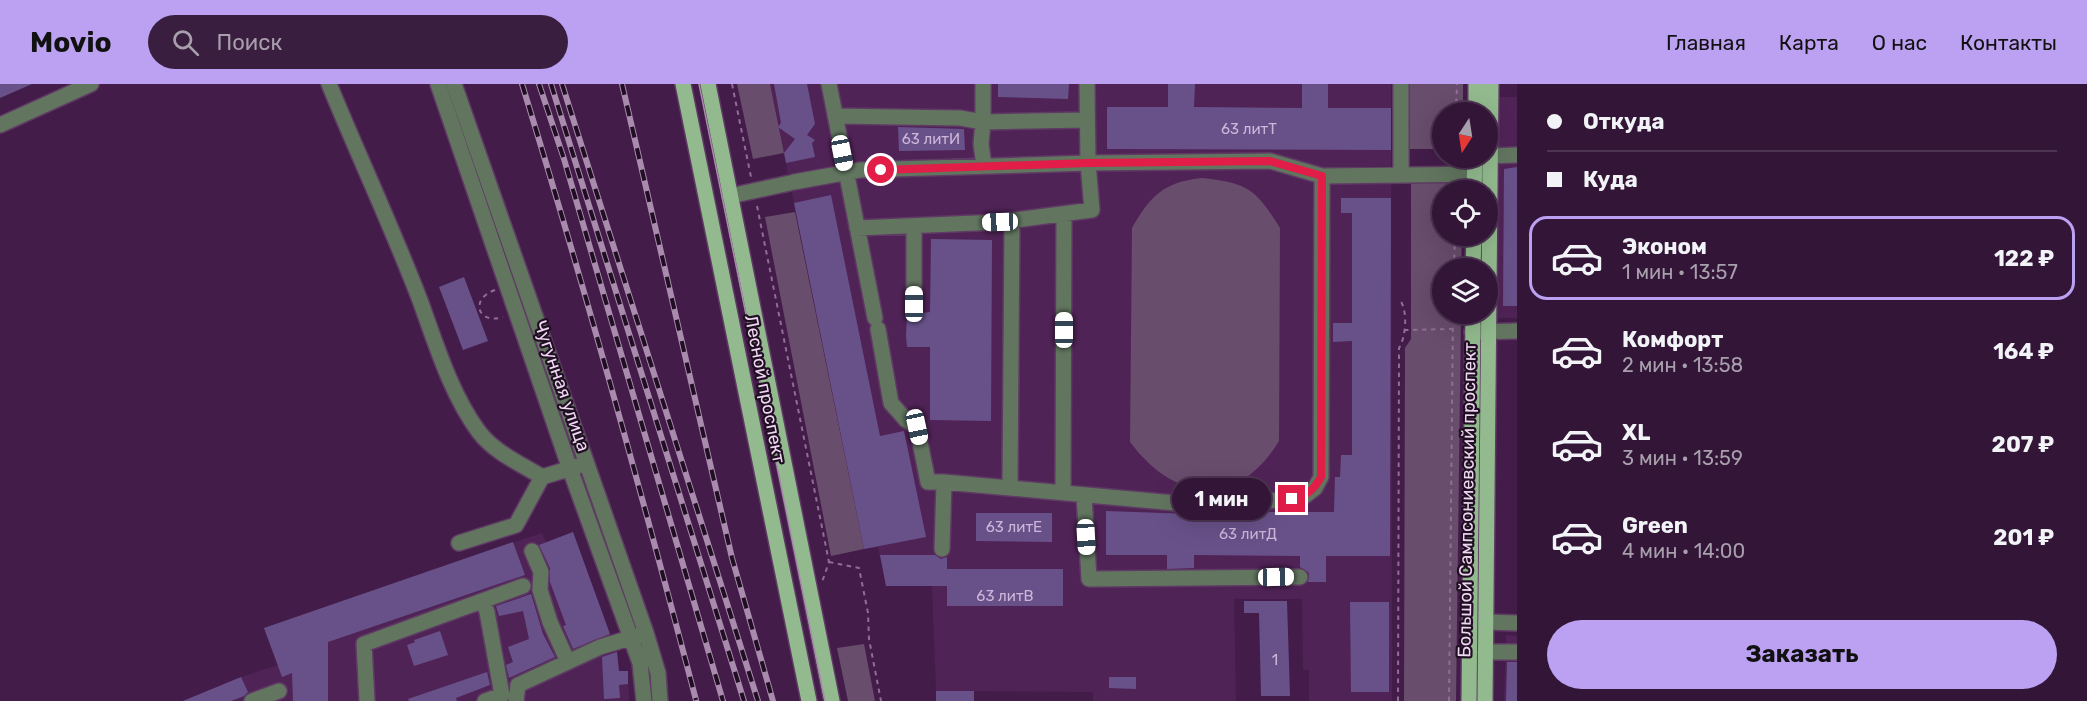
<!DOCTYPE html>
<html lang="ru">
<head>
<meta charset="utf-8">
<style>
  :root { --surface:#321537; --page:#3a1e3f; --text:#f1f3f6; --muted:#a89fad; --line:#4d3452; --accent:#bca0f2 }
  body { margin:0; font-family:Rubik,sans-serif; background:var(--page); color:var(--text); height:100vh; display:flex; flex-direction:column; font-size:22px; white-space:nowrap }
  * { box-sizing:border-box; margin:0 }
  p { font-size:20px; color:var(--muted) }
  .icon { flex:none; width:33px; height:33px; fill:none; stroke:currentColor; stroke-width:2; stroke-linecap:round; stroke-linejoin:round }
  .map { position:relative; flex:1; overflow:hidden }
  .drawer { display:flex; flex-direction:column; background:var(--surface); width:570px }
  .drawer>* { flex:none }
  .banner { display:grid; align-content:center; height:132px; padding:0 30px; background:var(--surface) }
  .needle { width:39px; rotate:192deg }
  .fabs { position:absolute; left:1432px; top:18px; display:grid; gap:12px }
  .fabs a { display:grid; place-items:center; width:66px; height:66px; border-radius:50%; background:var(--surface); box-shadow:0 6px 24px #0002,0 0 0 2px var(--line); font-size:30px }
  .end { position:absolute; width:27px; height:27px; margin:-14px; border:8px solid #e11d48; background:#fff; box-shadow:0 0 0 3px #fff }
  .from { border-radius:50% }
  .bubble { position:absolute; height:42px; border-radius:21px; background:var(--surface); box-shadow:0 6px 24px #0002,0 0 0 2px var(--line); font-size:20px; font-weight:700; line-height:42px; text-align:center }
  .car { position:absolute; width:18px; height:36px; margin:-18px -9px; border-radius:8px; box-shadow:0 0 4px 2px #0007; background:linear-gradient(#fff 24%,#345 0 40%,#fff 0 76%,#345 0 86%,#fff 0) }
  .banner b { display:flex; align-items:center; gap:21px; height:57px; font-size:22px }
  .banner b+b { border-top:2px solid var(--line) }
  .banner i { width:15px; height:15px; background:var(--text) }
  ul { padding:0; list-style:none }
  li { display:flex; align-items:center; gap:18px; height:84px; margin:0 12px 9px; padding:0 18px; border:3px solid transparent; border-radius:18px }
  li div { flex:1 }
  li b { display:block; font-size:22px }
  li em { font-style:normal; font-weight:700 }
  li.current { border-color:var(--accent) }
  li>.icon { width:54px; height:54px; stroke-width:1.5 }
  .primary-button { display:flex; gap:12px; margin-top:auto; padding:12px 30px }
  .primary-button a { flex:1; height:69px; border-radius:36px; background:var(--accent); color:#111; font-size:24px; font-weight:700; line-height:69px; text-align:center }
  header { display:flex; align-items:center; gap:36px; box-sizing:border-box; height:84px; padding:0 30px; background:var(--accent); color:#111 }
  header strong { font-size:28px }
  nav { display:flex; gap:33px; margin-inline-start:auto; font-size:21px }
  .search { width:420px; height:54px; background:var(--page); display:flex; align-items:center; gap:15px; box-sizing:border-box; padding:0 21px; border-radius:33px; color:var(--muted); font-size:22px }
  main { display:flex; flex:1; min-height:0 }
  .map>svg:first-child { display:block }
  .built { fill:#502357 }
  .green { fill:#684d6c }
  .building { fill:#685189 }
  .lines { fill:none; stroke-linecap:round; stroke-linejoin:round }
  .minor-casing { stroke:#5f3a64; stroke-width:18 }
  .major-casing { stroke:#5f3a64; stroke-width:18 }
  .path { stroke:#8f6f94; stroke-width:2; stroke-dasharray:4.5 4.5; stroke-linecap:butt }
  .minor { stroke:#61755f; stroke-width:15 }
  .major { stroke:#92ba8e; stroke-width:15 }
  .tram { stroke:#a98bad; stroke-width:1.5 }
  .rail-casing { stroke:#a98bad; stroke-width:6 }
  .rail { stroke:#200f23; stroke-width:4; stroke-dasharray:11; stroke-linecap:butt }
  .route { stroke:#e11d48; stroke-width:8 }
  .labels { text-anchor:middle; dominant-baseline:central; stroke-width:4.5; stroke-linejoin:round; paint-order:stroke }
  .number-label { font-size:15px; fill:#cdb6d8 }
  .street-label { font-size:18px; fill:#efd7f2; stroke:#200f23 }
</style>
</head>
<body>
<header>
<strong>Movio</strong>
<div class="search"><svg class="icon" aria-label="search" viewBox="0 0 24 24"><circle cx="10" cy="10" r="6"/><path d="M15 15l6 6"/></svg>Поиск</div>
<nav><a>Главная</a><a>Карта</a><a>О нас</a><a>Контакты</a></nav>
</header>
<main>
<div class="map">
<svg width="1517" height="617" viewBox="0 0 1517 617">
  <rect width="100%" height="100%" fill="#431c49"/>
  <path class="built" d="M 770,0 L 1391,0 L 1392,617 L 1309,617 L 1309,586 L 1303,586 L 1302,515 L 1234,515 L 1236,617 L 1093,617 L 1093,608 L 936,607 L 932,502 L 886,502 L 878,463 L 864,465 Z
    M 1496,13 L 1517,13 L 1517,234 L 1495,234 Z
    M 573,448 L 611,554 L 617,565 L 619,587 L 628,587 L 629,617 L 182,617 L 241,593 L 278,581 L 264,544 L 542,449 L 546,458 Z
    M 1506,551 L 1517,552 L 1517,617 L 1504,617 Z"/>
  <path class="green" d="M 737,0 L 770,0 L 784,69 L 753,75 Z
    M 1409,0 L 1463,0 L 1463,28 L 1443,28 L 1443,65 L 1410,65 Z
    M 1202,94 C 1248,99 1256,105 1280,144 L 1279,357 C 1237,426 1175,418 1130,358 L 1132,144 C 1151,111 1164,98 1202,94 Z
    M 1411,98 L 1462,98 L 1462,106 L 1443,106 L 1443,152 L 1462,152 L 1461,184 L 1443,184 L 1443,230 L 1461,230 L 1456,617 L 1404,617 L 1405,264 L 1411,255 Z
    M 795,128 L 864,465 L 831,472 L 765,133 Z
    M 864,560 L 875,617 L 848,617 L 837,564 Z"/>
  <path class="building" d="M 0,0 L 32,0 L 0,14 Z
    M 774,0 L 807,0 L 815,40 L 807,51 L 815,56 L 812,59 L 815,73 L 786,79 L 784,69 L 795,55 L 778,43 L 781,39 Z
    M 998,0 L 1069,0 L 1068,15 L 998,13 Z
    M 1168,0 L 1195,0 L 1194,23 L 1302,24 L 1302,0 L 1328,0 L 1328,24 L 1391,24 L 1391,66 L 1107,65 L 1107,23 L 1168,23 Z
    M 898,43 L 964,45 L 965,66 L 899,67 Z
    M 1517,83 L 1517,222 L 1503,222 L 1504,85 Z
    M 831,111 L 880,352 L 904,347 L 926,453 L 864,465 L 794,119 Z
    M 1341,114 L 1391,114 L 1390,472 L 1326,472 L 1326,498 L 1308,498 L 1309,489 L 1300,483 L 1300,472 L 1194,471 L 1194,484 L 1167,485 L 1167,471 L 1106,471 L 1106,427 L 1220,431 L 1257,428 L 1334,428 L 1335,393 L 1340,393 L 1341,371 L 1352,371 L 1352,257 L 1333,258 L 1333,239 L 1352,239 L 1352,129 L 1341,129 Z
    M 931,155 L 992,156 L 991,337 L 930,336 L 930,263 L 907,263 L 906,252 L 907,228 L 913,230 L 930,228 Z
    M 464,193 L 488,257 L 463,266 L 439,203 Z
    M 976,429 L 1052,429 L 1052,458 L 976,457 Z
    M 573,448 L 610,550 L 573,565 L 563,542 L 566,541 L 550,498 L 550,484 L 539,461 Z
    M 513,458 L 525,491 L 328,558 L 328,617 L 293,617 L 292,589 L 282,593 L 264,544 Z
    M 880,471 L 935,471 L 941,475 L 947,473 L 947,485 L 1063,485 L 1063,522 L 947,522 L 947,502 L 886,502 Z
    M 531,510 L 543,550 L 555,573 L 509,594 L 506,581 L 513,578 L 508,563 L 529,555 L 523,527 L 499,532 L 496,522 Z
    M 1244,517 L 1287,517 L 1290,612 L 1261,612 L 1259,529 L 1244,529 Z
    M 1350,518 L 1389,518 L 1389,608 L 1351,608 Z
    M 440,547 L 448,571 L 414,582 L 407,561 L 415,558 L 414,556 Z
    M 617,568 L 619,587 L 628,587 L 628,600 L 619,601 L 620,614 L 604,615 L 602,573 Z
    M 1507,578 L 1517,578 L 1517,617 L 1506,617 Z
    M 487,588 L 490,601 L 456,614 L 457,617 L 409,617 L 408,615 Z
    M 241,593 L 248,608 L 244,612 L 231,617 L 183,617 Z
    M 1109,593 L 1136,593 L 1136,605 L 1109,604 Z
    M 936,607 L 974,607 L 974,617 L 936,617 Z"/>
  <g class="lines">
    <g class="minor-casing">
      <path id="minor" d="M 329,0 C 359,73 393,145 421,219 C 436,261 452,312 479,348 C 494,368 521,380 542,393
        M 438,0 L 570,385 L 640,579 L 644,617
        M 454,0 L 646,549 L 658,589 L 660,617
        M 829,0 L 875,234
        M 1087,0 L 1088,79 L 1270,77 L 1322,92
        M 1401,0 L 1401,91
        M 835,32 L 960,34 L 983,38 L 983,0
        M 0,41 L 91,0
        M 1488,72 L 1517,71
        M 984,82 L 981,60 L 983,38 L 1087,36
        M 794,98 L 860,86 L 1088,79 L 1092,126 L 1000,138 L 857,144
        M 730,112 L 790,99
        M 914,220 L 914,142
        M 878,245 L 891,319 L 906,336 L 917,343 L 928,398 L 944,398 L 1186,420 L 1220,421 L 1292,415 L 1306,411 L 1315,404 L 1321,393 L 1322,92 L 1488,90
        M 1472,248 L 1517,247
        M 1010,404 L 1012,137
        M 1063,409 L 1064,130
        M 1084,411 L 1089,495 L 1300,493
        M 459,459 L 516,441 L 542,393 L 578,382
        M 942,465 L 944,398
        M 532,467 L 541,488 L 540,506 L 550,538 L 568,578
        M 483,517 L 487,528 L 502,611 L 485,617
        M 1486,538 L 1517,539
        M 1485,568 L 1517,568
        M 252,617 L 279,607
        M 367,617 L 364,560 L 523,502
        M 516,617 L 518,601 L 600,563 L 640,551"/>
    </g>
    <g class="major-casing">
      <path id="major" d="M 683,0 L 809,617
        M 708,0 L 832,617
        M 1476,28 L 1476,0
        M 1474,106 L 1475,74
        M 1473,184 L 1474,152
        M 1469,617 L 1473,230
        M 1485,617 L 1491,0"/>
    </g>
    <path class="path" d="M 732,0 L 751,93
      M 1456,28 L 1457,0
      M 757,122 L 829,478 L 822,498
      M 1454,184 L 1455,152
      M 495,206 C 469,215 478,241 503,233
      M 1404,246 L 1452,245
      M 829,478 L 859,484 L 868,529 L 869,555 L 881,617
      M 1398,617 L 1399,264 C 1406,253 1408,227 1400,216
      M 1449,617 L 1453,230"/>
    <use href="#minor" class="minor"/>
    <use href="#major" class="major"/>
    <path class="tram" d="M 699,0 L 825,617"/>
    <g class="rail-casing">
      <path id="rail" d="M 522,0 C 585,204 642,410 696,616
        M 539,0 L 564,75 L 723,617
        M 551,0 L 744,617
        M 562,0 L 758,617
        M 622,0 L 732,474 L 773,617"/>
    </g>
    <use href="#rail" class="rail"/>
  </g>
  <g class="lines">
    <path class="route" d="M 881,86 L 1088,79 L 1270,77 L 1322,92 L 1321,393 C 1313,407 1307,411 1292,415"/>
  </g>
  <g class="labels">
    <g class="number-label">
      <text x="1249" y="45">63 литТ</text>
      <text x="931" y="55">63 литИ</text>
      <text x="1014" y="443">63 литЕ</text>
      <text x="1248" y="450">63 литД</text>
      <text x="1005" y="512">63 литВ</text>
      <text x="1275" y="576">1</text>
    </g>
    <g class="street-label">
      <text transform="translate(562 302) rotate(71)">Чугунная улица</text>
      <text transform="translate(765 305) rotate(79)">Лесной проспект</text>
      <text transform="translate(1467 416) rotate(-89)">Большой Сампсониевский проспект</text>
    </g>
  </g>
</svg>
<div class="fabs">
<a><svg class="needle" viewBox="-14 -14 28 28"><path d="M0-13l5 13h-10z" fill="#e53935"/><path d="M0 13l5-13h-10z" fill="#a89fad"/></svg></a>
<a><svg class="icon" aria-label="locate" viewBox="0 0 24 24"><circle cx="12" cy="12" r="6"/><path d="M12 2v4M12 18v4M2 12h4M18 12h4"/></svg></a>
<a><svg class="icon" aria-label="layers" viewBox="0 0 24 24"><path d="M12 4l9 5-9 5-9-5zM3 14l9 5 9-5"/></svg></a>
</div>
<i class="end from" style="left:881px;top:86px"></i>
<i class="end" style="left:1292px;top:415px"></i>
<div class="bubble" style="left:1172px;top:394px;width:99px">1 мин</div>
<i class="car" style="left:842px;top:69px;rotate:169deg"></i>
<i class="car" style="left:1000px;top:138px;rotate:268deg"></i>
<i class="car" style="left:914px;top:220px;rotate:0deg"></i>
<i class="car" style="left:1064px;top:246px;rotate:0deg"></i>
<i class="car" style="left:917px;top:343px;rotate:168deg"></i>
<i class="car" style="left:1086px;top:453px;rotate:177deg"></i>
<i class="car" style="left:1276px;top:493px;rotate:89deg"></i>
</div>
<section class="drawer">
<div class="banner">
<b><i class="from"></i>Откуда</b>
<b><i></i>Куда</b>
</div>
<ul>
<li class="current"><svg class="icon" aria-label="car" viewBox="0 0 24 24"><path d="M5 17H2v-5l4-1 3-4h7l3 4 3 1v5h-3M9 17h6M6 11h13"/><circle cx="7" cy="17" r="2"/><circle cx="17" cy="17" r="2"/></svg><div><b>Эконом</b><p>1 мин · 13:57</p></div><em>122 ₽</em></li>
<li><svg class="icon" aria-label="car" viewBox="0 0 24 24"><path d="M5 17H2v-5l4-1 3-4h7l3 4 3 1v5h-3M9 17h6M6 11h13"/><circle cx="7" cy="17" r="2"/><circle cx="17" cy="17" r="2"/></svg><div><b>Комфорт</b><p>2 мин · 13:58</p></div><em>164 ₽</em></li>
<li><svg class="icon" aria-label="car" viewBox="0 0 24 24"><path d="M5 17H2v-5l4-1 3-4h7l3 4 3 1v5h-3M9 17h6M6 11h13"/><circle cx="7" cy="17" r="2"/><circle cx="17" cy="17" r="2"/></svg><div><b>XL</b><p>3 мин · 13:59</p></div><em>207 ₽</em></li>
<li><svg class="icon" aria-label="car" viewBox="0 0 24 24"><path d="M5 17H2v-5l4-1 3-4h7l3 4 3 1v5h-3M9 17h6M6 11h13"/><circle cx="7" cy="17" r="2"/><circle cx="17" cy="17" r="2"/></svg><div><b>Green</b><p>4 мин · 14:00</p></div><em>201 ₽</em></li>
</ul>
<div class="primary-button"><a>Заказать</a></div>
</section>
</main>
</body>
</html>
